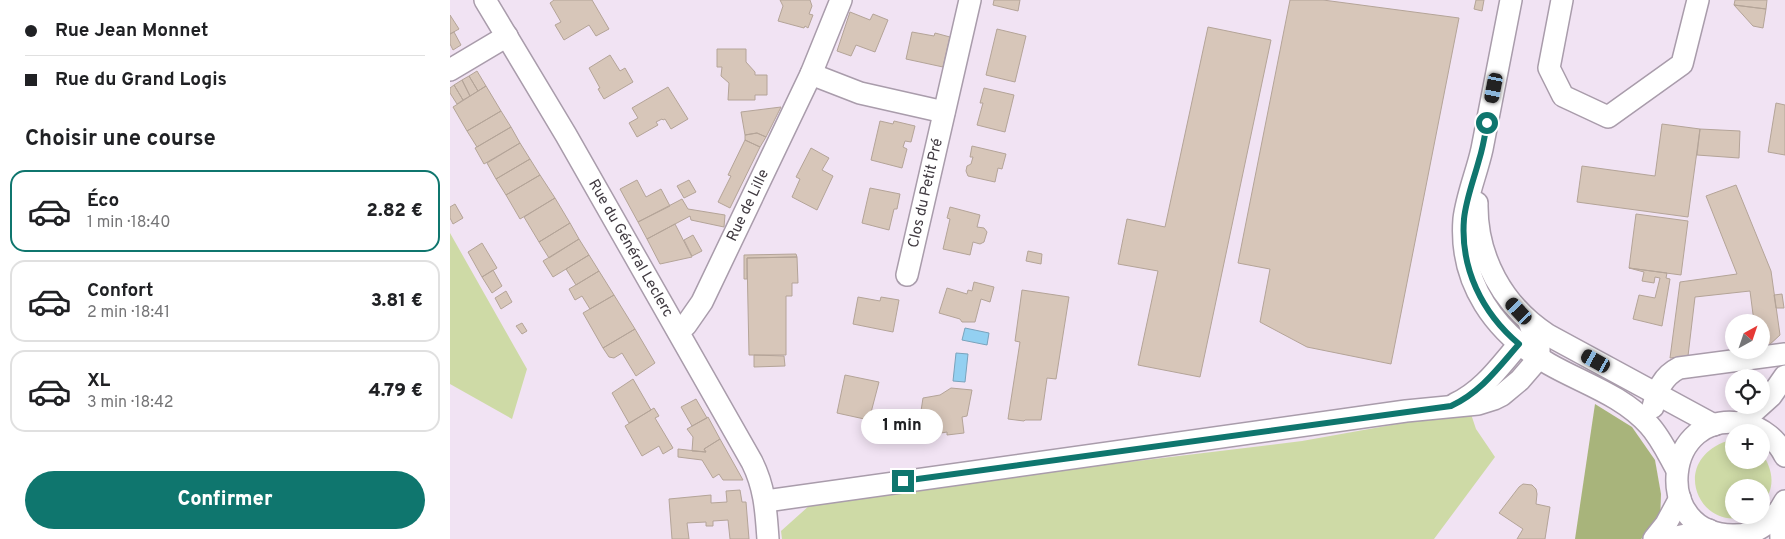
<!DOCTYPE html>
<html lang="fr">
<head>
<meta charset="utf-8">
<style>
  :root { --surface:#fff; --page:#f6f6f6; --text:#202124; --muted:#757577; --line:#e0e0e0; --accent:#0f766e }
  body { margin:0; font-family:Overpass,sans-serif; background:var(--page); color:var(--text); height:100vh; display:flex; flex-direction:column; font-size:19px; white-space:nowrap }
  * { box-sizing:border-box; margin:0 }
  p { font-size:16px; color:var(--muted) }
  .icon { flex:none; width:28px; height:28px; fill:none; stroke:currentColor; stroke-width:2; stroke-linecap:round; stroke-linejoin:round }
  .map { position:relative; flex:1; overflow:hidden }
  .sheet { display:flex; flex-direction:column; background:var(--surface); width:450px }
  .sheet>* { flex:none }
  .banner { display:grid; align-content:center; height:110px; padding:0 25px; background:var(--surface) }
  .needle { width:32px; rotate:40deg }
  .buttons { position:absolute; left:1275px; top:314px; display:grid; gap:10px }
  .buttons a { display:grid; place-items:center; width:45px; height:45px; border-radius:50%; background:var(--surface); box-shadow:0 2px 12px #0003; font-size:25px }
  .end { position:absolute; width:22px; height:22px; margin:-11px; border:6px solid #0f766e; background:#fff; box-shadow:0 0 0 2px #fff }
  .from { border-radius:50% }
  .bubble { position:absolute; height:35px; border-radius:18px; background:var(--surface); box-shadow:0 2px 12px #0003; font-size:16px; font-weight:800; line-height:35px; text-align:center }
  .car { position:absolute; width:15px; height:30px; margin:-15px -8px; border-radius:6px; box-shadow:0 0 4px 1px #0007; background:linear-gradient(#222 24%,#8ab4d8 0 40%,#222 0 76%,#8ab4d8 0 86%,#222 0) }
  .banner b { display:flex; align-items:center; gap:18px; height:48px; font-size:19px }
  .banner b+b { border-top:1px solid var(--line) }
  .banner i { width:12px; height:12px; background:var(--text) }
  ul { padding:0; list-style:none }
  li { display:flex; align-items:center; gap:15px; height:82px; margin:0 10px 8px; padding:0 15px; border:2px solid var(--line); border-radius:15px }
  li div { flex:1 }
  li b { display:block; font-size:19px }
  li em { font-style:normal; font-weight:800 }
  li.current { border-color:var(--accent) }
  li>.icon { width:45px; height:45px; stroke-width:1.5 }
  h2 { padding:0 25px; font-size:22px; line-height:60px }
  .action { display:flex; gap:10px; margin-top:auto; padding:10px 25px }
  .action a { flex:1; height:58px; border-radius:30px; background:var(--accent); color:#fff; font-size:20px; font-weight:800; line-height:58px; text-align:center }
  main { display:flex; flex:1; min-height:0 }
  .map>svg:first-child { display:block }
  .green { fill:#cedaa6 }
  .forest { fill:#a8b47b }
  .water { fill:#93d0f1; stroke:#7aa3bc }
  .building { fill:#d7c6b9; stroke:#b4a498 }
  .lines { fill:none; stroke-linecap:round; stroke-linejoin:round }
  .minor-casing { stroke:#a99cab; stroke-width:24 }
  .minor { stroke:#fff; stroke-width:21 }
  .route { stroke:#0f766e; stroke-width:6 }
  .labels { text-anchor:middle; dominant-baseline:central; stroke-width:4.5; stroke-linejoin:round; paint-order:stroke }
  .street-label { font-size:15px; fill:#403a41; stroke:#fff }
</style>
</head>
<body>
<main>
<section class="sheet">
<div class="banner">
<b><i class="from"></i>Rue Jean Monnet</b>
<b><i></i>Rue du Grand Logis</b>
</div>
<h2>Choisir une course</h2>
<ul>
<li class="current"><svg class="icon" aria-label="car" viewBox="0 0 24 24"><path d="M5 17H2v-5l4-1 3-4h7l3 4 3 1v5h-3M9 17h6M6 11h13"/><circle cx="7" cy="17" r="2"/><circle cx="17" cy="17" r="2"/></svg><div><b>Éco</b><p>1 min · 18:40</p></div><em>2.82 €</em></li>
<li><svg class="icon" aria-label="car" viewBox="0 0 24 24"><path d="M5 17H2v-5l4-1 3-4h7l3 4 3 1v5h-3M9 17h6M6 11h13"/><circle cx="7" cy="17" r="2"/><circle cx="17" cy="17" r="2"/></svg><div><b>Confort</b><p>2 min · 18:41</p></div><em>3.81 €</em></li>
<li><svg class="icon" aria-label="car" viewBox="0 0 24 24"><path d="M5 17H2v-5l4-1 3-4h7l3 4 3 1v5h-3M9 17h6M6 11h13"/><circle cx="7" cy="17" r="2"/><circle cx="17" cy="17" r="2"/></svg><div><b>XL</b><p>3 min · 18:42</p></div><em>4.79 €</em></li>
</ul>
<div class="action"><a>Confirmer</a></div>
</section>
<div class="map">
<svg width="1335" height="539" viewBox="0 0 1335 539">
  <rect width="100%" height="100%" fill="#f1e3f3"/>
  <path class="green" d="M 0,233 L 77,369 L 62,419 L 0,384 Z
    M 1020,411 L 1026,429 L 1045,457 L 984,539 L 332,539 L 331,531 L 360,505 L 654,465 L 852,441 Z
    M 1277,441 L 1284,441 L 1284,460 L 1311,460 L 1311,452 C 1324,470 1326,489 1311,506 L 1311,488 L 1284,488 L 1284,515 L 1299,515 C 1251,535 1217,462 1277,441 Z"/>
  <path class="forest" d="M 1145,404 L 1182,427 L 1205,460 L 1211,494 L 1210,523 L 1191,539 L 1125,539 Z"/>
  <path class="water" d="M 515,328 L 539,333 L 537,345 L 512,340 Z
    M 506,353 L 518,354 L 515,382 L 503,381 Z"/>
  <path class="building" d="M 104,0 L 142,0 L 159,29 L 146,36 L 139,25 L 114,40 L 105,25 L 111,22 L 100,3 Z
    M 330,0 L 360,0 L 362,6 L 359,14 L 363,15 L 358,28 L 355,26 L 354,28 L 328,21 L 333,6 Z
    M 544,0 L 570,0 L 568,11 L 543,5 Z
    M 840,0 L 873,0 L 1009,18 L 941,364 L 857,347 L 810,322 L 820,269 L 788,263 Z
    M 1026,0 L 1034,0 L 1032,11 L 1024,9 Z
    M 1285,0 L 1317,0 L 1316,9 L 1284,5 Z
    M 1284,5 L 1316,9 L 1313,28 L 1303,26 Z
    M 400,12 L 420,20 L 423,14 L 438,20 L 425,52 L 406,45 L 401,56 L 387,51 Z
    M 0,15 L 9,29 L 0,34 Z
    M 758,27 L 821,40 L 750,377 L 688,365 L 708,271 L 668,264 L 677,219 L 715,227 Z
    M 547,29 L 576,36 L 565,82 L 536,75 Z
    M 4,32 L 11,45 L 3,50 L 0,44 L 0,34 Z
    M 462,32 L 484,36 L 485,33 L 500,37 L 493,67 L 456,59 Z
    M 267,49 L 296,49 L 296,62 L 305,72 L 305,75 L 317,75 L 317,95 L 305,95 L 305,100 L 278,100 L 279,83 L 271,76 L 272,67 L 267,67 Z
    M 160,55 L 170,71 L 175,68 L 183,82 L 154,99 L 148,89 L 150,88 L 139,68 Z
    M 27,71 L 36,86 L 28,91 L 19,76 Z
    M 19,76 L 28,91 L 20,96 L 12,80 Z
    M 12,80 L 20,96 L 13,100 L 4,85 Z
    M 4,85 L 13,100 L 7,104 L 0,93 L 0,88 Z
    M 36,86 L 51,111 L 17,131 L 3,107 Z
    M 218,87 L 238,119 L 221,129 L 215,119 L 213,120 L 212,119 L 206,122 L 208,125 L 187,137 L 179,123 L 188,118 L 182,108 Z
    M 534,88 L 564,95 L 555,132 L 527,125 L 533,103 L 530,103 Z
    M 1326,103 L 1335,105 L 1335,155 L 1318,152 Z
    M 331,107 L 316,137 L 307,133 L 295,135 L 291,112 Z
    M 51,111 L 61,127 L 27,147 L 17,131 Z
    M 430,121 L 443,124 L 444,121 L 465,126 L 461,142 L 455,141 L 453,147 L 457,149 L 452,168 L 421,160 Z
    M 1212,124 L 1250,129 L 1238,217 L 1127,202 L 1132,166 L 1205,176 Z
    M 61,127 L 70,143 L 34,164 L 25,148 Z
    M 1250,129 L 1290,131 L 1289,158 L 1247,155 Z
    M 307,133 L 316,137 L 310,147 L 295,140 L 295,135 Z
    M 295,140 L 310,147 L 280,208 L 268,202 L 281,176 L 278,175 Z
    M 70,143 L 80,159 L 46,179 L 37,163 Z
    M 522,146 L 556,154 L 552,169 L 548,168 L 545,182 L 518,176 L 516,171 L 517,166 L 521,164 L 523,157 L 520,157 Z
    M 361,148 L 379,158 L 372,170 L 383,176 L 367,210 L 342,197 L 350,179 L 346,177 Z
    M 80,159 L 90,175 L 56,195 L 46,179 Z
    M 90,175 L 105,198 L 70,219 L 56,195 Z
    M 187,180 L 196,197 L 211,189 L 220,206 L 188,222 L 170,189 Z
    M 239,180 L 246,192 L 234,198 L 227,186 Z
    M 1286,185 L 1321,271 L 1330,335 L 1317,347 L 1311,347 L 1311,322 L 1304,322 L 1300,291 L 1245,297 L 1238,356 L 1220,358 L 1230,282 L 1287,274 L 1256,196 Z
    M 420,188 L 450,194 L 447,209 L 444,209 L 439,230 L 412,223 Z
    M 105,198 L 120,223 L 89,242 L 74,217 Z
    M 232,199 L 238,209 L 275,215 L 274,227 L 241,220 L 240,216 L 197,239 L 188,222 Z
    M 5,204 L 13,218 L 3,224 L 0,218 L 0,207 Z
    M 500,207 L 530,215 L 527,227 L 534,228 L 537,232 L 534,242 L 530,244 L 523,242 L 520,255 L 493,249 L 500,219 L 497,218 Z
    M 1186,214 L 1238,221 L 1231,275 L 1179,268 Z
    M 120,223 L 129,239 L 99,258 L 89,242 Z
    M 225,224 L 242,257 L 210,264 L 197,239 Z
    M 243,235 L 252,251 L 242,256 L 234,240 Z
    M 129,239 L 139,255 L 103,277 L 93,261 Z
    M 32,243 L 47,268 L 32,277 L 18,252 Z
    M 578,251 L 592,254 L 591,264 L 576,261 Z
    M 346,254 L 347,257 L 297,258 L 297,279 L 294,279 L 294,255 Z
    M 139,255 L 149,271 L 126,285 L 116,269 Z
    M 347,257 L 348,283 L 342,283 L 342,296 L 336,296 L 336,355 L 299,355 L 297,258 Z
    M 1179,268 L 1217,273 L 1216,278 L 1220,279 L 1212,326 L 1183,319 L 1189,295 L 1205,298 L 1210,278 L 1205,277 L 1204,283 L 1192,281 L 1194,272 Z
    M 43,270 L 52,286 L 42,293 L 32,277 Z
    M 149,271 L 164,295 L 140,309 L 132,296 L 125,300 L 119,289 Z
    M 524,282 L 544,287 L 540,302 L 531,299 L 525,322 L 512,322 L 510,319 L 489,313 L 497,288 L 517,294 L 518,290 L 522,291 Z
    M 572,290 L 619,297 L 606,379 L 597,378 L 591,420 L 575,420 L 574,421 L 558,419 L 570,342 L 565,341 Z
    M 56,291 L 62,302 L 51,309 L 45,298 Z
    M 1332,294 L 1334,308 L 1326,308 L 1324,295 Z
    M 164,295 L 185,329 L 153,348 L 133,313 Z
    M 408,297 L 430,301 L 431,297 L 449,300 L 443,332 L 403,324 Z
    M 72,323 L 77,331 L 72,334 L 66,326 Z
    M 185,329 L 205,363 L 186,376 L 172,353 L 164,358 L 159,357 L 153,348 Z
    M 304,355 L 334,356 L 335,366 L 304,367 Z
    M 395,375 L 429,382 L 419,420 L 387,413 Z
    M 183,379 L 201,410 L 179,423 L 162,393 Z
    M 501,388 L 522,390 L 517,416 L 512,417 L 514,433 L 497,435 L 497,432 L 474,436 L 471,411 L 473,398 L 490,395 Z
    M 246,399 L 257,418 L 242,426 L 231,407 Z
    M 204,408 L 209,416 L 205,418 L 223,448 L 213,454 L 209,446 L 192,456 L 175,426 Z
    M 258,417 L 270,439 L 254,449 L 256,452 L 242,451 L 243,437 L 237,429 Z
    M 270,439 L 293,480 L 273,480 L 269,474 L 263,478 L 252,460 L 228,457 L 228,449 L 256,452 L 254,449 Z
    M 1073,484 L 1082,485 L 1086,489 L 1087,494 L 1086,504 L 1100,507 L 1095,539 L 1067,539 L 1073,529 L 1049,513 L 1069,487 Z
    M 290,490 L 292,502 L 296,502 L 299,539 L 280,539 L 278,520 L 263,521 L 263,526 L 256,526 L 256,522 L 237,523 L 239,539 L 222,539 L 219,499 L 261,495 L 261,503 L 277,502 L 276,491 Z"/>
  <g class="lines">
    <g class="minor-casing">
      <g id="minor">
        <path id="s1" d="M 35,0 L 116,135 L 302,462 C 315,488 316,511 318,539"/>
        <path d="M 1061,0 C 1051,50 1042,99 1032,149 C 1027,172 1017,195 1014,219 C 1009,283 1045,333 1099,364 C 1132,383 1172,395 1199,425 C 1211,438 1218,454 1227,470"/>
        <path d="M 1112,0 L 1099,68 L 1113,96 L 1158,117 L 1232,64 L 1248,0"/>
        <path d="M 0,70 L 57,36"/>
        <path d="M 361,74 L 410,93 L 494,112"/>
        <path d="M 1027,203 C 1026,257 1053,306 1098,335 L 1264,425"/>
        <path id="s2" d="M 457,275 L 520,0"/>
        <path id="s3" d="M 228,331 L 236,325 L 252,302 L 361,74 L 391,0"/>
        <path d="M 1005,404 C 1033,391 1050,366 1069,344 L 1074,342 L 1082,343"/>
        <path d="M 1203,407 C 1207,390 1213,376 1229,368 L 1335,354"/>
        <path d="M 1291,423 L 1321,396 L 1335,376"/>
        <path d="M 1335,456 C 1327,440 1313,428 1295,424 C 1213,406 1200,536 1284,535 C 1307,535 1325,521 1335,501"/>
        <path d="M 316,501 L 956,411 L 1028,404 L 1044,399 L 1052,395 L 1070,380 L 1089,358 L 1089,348 L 1079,322"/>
        <path d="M 1330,510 L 1331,539"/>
        <path d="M 1204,539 L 1216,524 L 1230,498"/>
        <path d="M 1217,539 L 1259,530"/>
      </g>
    </g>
    <use href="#minor" class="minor"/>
  </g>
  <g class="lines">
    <path class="route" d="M 453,481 L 1001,406 C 1031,392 1048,368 1069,344 C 1032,313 1010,268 1014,219 C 1016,199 1024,179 1029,160 C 1033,148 1035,135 1037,123"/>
  </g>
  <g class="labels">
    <g class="street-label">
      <text stroke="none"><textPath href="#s2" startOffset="84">Clos du Petit Pré</textPath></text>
      <text stroke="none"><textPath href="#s3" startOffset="145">Rue de Lille</textPath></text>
      <text stroke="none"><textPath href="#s1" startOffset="288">Rue du Général Leclerc</textPath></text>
    </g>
  </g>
</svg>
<div class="buttons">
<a><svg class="needle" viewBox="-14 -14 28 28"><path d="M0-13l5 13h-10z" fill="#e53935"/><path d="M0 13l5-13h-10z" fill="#757577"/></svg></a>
<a><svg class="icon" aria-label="locate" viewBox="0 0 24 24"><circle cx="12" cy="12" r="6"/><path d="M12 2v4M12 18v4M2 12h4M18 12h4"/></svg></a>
<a>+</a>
<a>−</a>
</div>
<i class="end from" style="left:1037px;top:123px"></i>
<i class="end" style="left:453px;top:481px"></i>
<div class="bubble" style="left:411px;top:409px;width:82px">1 min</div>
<i class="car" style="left:1044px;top:88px;rotate:191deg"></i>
<i class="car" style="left:1069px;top:311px;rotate:317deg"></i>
<i class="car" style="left:1146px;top:361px;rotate:299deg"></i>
</div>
</main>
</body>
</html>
